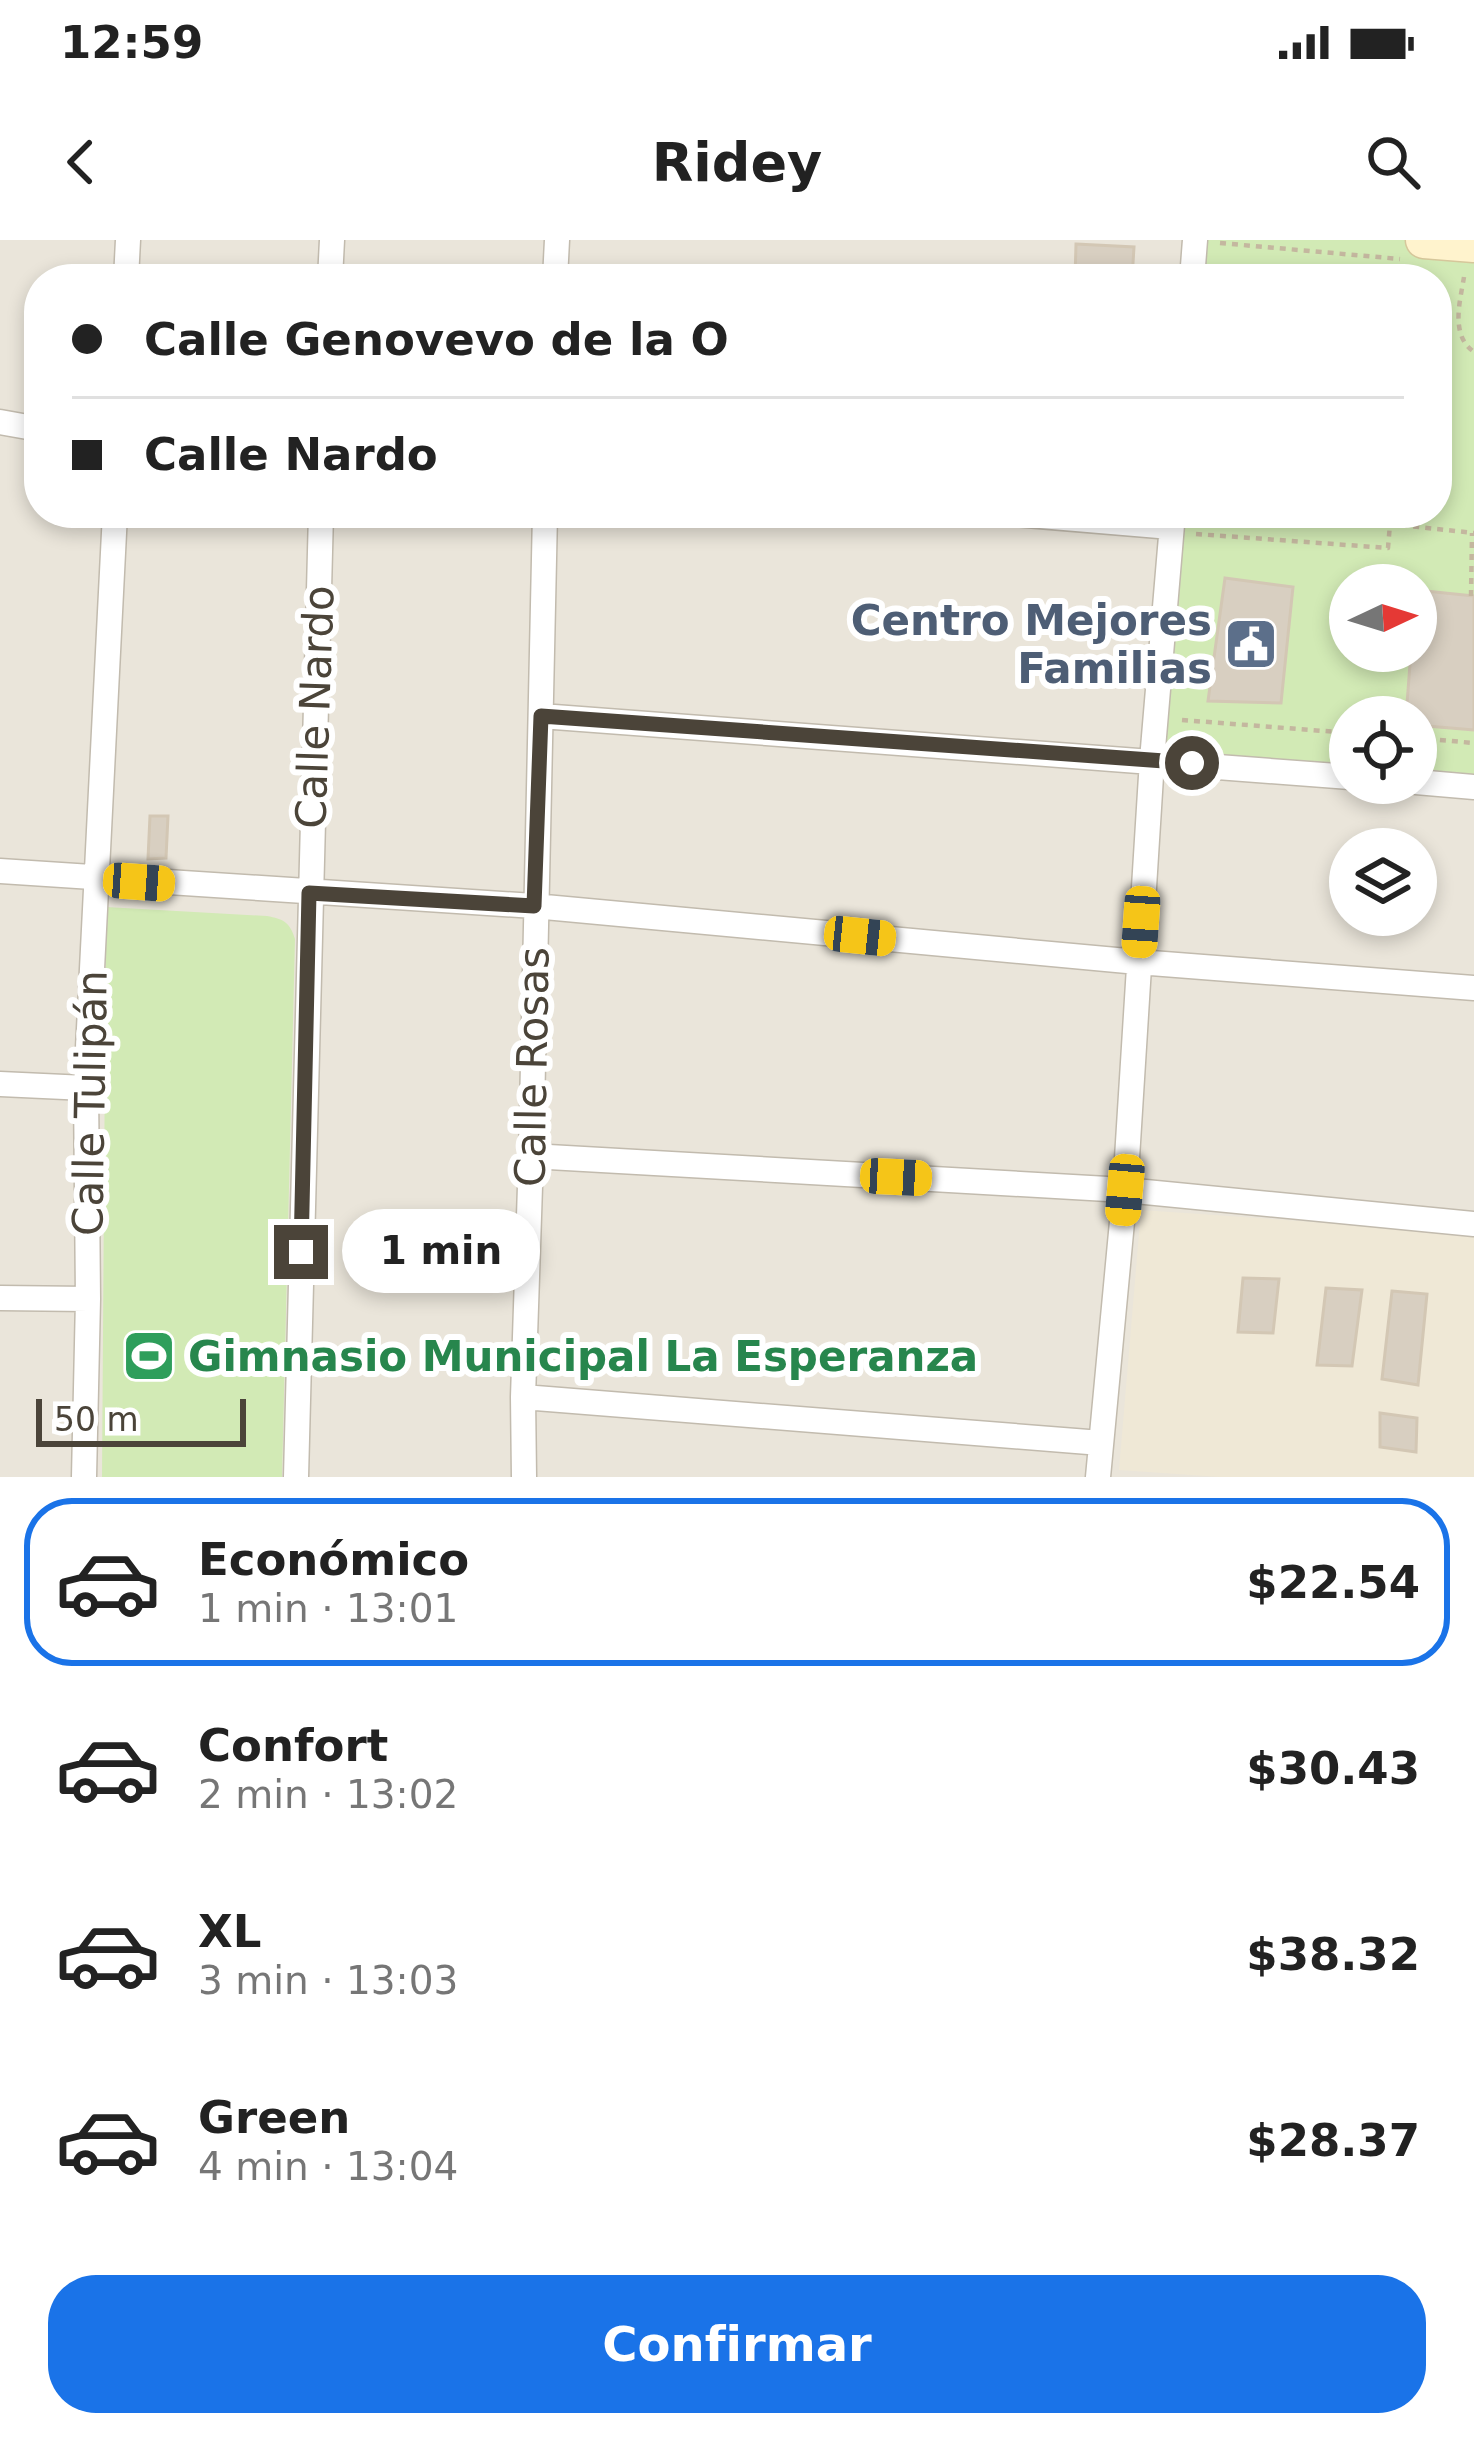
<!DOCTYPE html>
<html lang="es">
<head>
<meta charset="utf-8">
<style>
  :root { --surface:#fff; --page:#f2f2f2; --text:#222; --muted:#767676; --line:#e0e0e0; --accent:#1a73e8 }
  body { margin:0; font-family:"DejaVu Sans",sans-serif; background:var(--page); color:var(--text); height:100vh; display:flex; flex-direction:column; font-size:45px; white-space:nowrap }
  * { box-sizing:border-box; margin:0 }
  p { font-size:39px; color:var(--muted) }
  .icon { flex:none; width:66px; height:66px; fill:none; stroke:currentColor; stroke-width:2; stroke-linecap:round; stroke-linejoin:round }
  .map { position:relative; height:1237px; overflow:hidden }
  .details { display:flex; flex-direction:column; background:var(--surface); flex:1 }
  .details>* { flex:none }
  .banner { position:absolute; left:24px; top:24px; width:1428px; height:264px; border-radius:48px; box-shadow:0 6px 18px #0003; display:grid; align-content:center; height:264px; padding:0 48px; background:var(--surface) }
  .needle { width:78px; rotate:86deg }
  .fabs { position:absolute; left:1329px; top:324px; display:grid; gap:24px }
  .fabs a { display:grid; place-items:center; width:108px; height:108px; border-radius:50%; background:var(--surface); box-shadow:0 6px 18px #0003; font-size:60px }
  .scale { position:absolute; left:36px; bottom:30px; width:210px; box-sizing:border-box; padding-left:12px; border:6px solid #4b4439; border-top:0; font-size:33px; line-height:42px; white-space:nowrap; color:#4b4439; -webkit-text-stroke:9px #fff; paint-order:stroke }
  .end { position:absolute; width:54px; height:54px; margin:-27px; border:15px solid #4b4439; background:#fff; box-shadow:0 0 0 6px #fff }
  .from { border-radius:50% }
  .bubble { position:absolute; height:84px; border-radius:42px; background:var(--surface); box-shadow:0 6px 18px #0003; font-size:39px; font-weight:800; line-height:84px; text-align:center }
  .car { position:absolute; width:36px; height:72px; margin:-36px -18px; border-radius:15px; box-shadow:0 0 9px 3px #0007; background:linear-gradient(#f5c518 24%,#345 0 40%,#f5c518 0 76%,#345 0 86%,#f5c518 0) }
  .banner b { display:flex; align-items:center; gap:42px; height:114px; font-size:45px }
  .banner b+b { border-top:3px solid var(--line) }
  .banner i { width:30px; height:30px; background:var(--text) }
  ul { padding:21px 0 0; list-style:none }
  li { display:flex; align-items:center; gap:36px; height:168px; margin:0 24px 18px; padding:0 24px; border:6px solid transparent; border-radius:48px }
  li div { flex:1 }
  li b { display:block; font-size:45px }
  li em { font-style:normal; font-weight:800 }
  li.active { border-color:var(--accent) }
  li>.icon { width:108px; height:108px; stroke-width:1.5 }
  .primary-button { display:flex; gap:24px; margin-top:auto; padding:24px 48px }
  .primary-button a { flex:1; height:138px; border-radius:48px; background:var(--accent); color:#fff; font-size:48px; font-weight:800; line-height:138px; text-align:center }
  .status { display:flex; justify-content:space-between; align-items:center; height:84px; padding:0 60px; background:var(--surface); direction:ltr }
  .status svg { height:33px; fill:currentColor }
  header { display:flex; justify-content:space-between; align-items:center; height:156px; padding:0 48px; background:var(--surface); font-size:54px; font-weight:800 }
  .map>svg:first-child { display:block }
  .residential { fill:#eae5da; fill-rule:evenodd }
  .education { fill:#efe8d6 }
  .green { fill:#d2eab5; fill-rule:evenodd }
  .building { fill:#d8cfc1; stroke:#d3c7b4; stroke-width:3 }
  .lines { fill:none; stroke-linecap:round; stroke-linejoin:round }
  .street-casing { stroke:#c2bbae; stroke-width:27 }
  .secondary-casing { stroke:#d6c79b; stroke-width:39 }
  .path { stroke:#c4b79f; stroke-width:4.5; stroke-dasharray:6 6; stroke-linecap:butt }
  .street { stroke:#fff; stroke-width:24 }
  .secondary { stroke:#fff3cd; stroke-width:36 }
  .route { stroke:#4b4439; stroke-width:15 }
  .labels { text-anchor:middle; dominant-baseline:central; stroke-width:12; stroke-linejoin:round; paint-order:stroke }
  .service-label { font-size:42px; font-weight:bold; fill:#4e5e75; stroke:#fff; text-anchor:end }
  .street-label { font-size:42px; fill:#4b4439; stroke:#fff }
  .leisure-label { font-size:42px; font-weight:bold; fill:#27864d; stroke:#fff; text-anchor:start }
</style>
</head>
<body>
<div class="status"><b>12:59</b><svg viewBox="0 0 49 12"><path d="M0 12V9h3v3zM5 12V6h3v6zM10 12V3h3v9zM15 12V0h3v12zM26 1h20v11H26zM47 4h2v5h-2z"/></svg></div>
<header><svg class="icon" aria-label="back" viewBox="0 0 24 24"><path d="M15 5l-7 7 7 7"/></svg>Ridey<svg class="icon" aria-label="search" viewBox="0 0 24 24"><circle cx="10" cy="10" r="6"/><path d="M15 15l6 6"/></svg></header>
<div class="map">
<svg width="1474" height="1237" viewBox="0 0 1474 1237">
  <rect width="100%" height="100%" fill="#f6f3ec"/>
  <path class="residential" d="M 0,0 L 1474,0 L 1474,1237 L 0,1237 ZM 39,39 L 1437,39 L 1437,273 L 39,273 ZM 1350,345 L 1416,345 L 1416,411 L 1350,411 ZM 1350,477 L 1416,477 L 1416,543 L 1350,543 ZM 1350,609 L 1416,609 L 1416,675 L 1350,675 Z"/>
  <path class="education" d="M 1141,970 L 1474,993 L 1474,1237 L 1220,1237 L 1119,1230 Z"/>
  <path class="green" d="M 1195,0 L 1424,0 L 1474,4 L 1474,547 L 1416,542 L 1416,477 L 1350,477 L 1350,537 L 1152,520 L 1173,273 L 1437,273 L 1437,39 L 1192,39 ZM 1350,345 L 1416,345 L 1416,411 L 1350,411 Z
    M 106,667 L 267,676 C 283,679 290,682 295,699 L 282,1237 L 102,1237 Z"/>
  <path class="building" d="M 1076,4 L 1134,7 L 1132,39 L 1075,39 Z
    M 1225,338 L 1293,347 L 1281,463 L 1208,461 Z
    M 1416,350 L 1474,356 L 1474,490 L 1416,485 L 1416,477 L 1406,477 L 1411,411 L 1416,411 Z
    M 150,576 L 168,576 L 166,618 L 148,619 Z
    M 1243,1038 L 1279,1039 L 1273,1093 L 1238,1092 Z
    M 1326,1048 L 1362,1050 L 1352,1126 L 1317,1125 Z
    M 1392,1051 L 1427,1054 L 1418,1145 L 1382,1139 Z
    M 1380,1173 L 1417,1178 L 1416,1212 L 1380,1207 Z"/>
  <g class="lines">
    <g class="street-casing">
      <path id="street" d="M 126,39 L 128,0
        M 330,39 L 332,0
        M 555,39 L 557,0
        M 1192,39 L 1195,0
        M 0,182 L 39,189
        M 1003,273 L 1171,287
        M 541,476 L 1350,537
        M 1416,542 L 1474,547
        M 0,631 L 534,666 L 1138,722 L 1474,748
        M 0,844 L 86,848
        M 531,916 L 1125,950 L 1474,984
        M 0,1058 L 88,1059
        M 523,1157 L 1101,1203
        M 84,1237 L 88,1059 L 86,848 L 115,273
        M 296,1237 L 321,273
        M 524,1237 L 523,1157 L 531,916 L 545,273
        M 1098,1237 L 1125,950 L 1152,520 L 1173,273"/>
    </g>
    <g class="secondary-casing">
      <path id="secondary" d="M 1424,0 L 1474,4"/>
    </g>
    <path class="path" d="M 1220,3 L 1400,19
      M 1464,37 C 1460,62 1450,95 1474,112
      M 1196,294 L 1388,308 L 1390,284 L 1474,293
      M 1471,356 L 1472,293
      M 1182,480 L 1350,493
      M 1416,498 L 1474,503"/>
    <use href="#street" class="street"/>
    <use href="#secondary" class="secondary"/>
  </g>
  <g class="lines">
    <path class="route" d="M 301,1012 L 309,653 L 534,666 L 541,476 L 1192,523"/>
  </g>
  <defs>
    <g id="civic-square" transform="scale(2.7)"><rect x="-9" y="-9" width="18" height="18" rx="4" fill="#5c6f8a" stroke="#fff"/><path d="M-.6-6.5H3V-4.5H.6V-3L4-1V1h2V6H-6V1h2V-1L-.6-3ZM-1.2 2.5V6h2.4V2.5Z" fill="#fff"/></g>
    <g id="stadium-square" transform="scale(2.7)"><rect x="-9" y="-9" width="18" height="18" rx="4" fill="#2e9e5b" stroke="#fff"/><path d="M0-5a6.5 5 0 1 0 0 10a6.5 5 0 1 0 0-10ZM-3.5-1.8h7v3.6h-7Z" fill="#fff"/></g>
  </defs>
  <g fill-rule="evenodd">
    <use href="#civic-square" x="1251" y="404"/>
    <use href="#stadium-square" x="149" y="1116"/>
  </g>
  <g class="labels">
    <g class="service-label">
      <text x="1212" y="380">Centro Mejores<tspan x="1212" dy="48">Familias</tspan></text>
    </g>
    <g class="street-label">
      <text transform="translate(315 467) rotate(-88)">Calle Nardo</text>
      <text transform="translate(532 827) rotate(-89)">Calle Rosas</text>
      <text transform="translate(90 863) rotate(-89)">Calle Tulipán</text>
    </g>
    <g class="leisure-label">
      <text x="188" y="1116">Gimnasio Municipal La Esperanza</text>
    </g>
  </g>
</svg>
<div class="fabs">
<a><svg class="needle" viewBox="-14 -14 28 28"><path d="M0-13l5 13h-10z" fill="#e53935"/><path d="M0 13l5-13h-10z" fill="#767676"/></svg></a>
<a><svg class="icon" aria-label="locate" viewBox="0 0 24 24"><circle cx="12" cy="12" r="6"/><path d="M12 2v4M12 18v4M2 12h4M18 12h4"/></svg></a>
<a><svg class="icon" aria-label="layers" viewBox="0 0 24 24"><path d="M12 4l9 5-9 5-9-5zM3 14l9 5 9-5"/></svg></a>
</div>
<div class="scale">50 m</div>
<i class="end from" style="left:1192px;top:523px"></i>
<i class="end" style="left:301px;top:1012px"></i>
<div class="bubble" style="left:342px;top:969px;width:198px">1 min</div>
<i class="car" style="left:139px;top:642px;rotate:94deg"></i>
<i class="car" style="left:1141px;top:682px;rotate:184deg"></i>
<i class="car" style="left:860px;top:696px;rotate:96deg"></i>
<i class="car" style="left:896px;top:937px;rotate:93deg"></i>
<i class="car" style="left:1125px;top:950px;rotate:185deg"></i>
<div class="banner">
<b><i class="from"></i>Calle Genovevo de la O</b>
<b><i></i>Calle Nardo</b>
</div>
</div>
<section class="details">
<ul>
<li class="active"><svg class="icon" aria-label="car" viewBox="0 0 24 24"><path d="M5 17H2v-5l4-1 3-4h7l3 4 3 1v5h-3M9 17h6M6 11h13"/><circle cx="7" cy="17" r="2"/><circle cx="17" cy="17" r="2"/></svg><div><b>Económico</b><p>1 min · 13:01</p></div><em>$22.54</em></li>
<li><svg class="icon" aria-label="car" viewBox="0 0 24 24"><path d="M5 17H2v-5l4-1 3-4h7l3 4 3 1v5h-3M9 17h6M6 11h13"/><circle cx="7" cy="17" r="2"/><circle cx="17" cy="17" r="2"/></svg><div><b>Confort</b><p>2 min · 13:02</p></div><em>$30.43</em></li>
<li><svg class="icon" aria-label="car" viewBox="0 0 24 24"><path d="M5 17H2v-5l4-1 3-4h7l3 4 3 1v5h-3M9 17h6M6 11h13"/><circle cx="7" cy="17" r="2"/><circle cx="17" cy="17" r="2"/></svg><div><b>XL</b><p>3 min · 13:03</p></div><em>$38.32</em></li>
<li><svg class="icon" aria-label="car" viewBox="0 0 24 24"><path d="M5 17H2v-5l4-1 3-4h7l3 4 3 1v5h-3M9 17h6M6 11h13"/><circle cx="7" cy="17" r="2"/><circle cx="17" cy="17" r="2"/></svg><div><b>Green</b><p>4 min · 13:04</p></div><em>$28.37</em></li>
</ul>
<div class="primary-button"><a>Confirmar</a></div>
</section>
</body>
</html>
